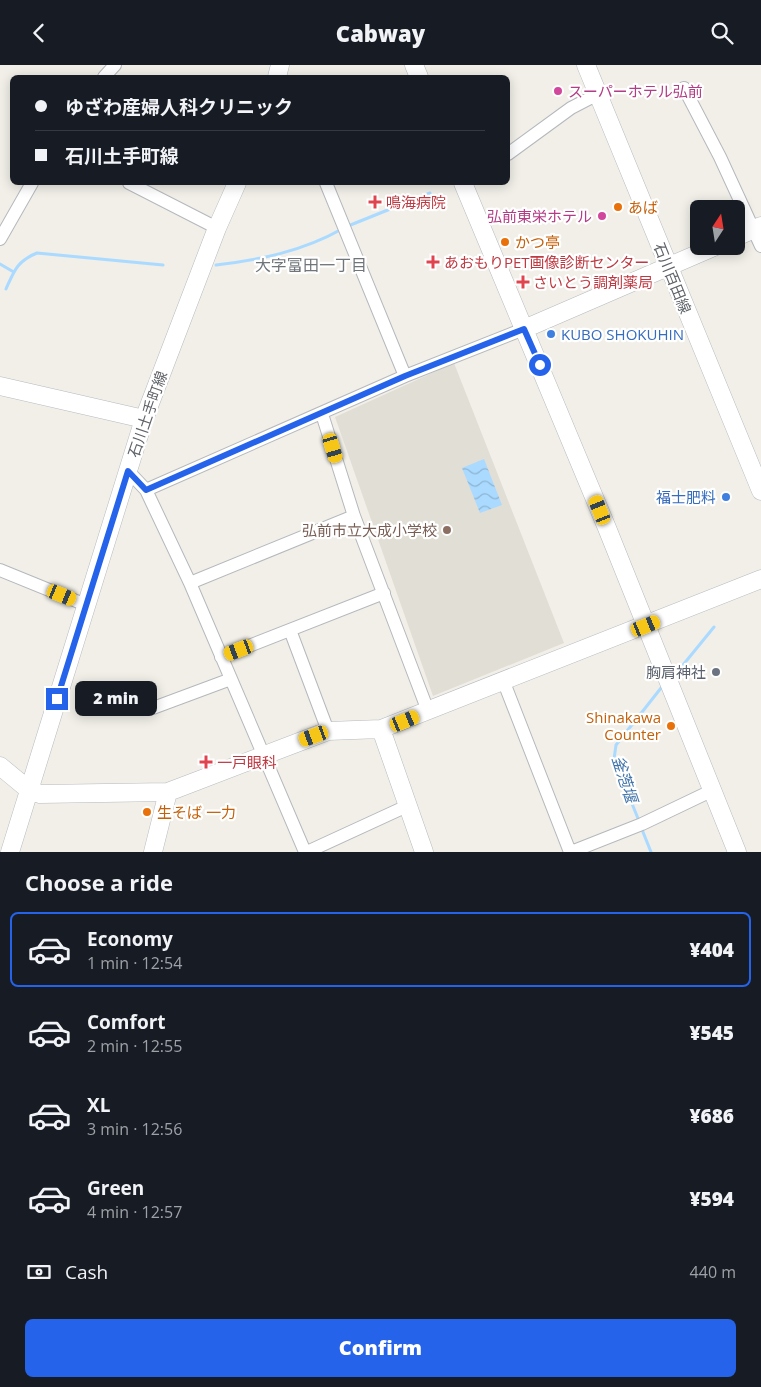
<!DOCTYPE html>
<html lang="en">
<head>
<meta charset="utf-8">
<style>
  :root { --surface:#171b24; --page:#242831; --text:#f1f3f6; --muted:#9ea1a6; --line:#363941; --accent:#2563eb }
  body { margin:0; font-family:"Open Sans","Noto Sans JP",sans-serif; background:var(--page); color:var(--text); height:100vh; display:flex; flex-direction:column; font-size:19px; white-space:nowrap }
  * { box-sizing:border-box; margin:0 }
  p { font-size:16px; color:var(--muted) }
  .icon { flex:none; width:28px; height:28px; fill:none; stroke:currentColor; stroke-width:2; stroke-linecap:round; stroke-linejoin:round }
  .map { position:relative; height:787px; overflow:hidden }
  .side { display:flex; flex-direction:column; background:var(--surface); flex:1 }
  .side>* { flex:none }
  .top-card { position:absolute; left:10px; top:10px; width:500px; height:110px; border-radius:8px; box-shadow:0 2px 12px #0003; display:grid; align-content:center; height:110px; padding:0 25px; background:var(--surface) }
  .needle { width:32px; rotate:12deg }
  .controls { position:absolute; left:690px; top:135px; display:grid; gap:10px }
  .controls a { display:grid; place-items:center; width:55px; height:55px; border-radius:8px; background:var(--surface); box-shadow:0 2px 12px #0003; font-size:25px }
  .end { position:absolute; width:22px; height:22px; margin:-11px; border:6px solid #2563eb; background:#fff; box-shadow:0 0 0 2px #fff }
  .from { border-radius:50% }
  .bubble { position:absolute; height:35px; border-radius:8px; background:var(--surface); box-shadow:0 2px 12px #0003; font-size:16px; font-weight:800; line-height:35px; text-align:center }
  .car { position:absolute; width:15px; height:30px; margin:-15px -8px; border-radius:6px; box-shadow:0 0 4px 1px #0007; background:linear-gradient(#f5c518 24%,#345 0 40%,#f5c518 0 76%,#345 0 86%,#f5c518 0) }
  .top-card b { display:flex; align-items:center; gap:18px; height:48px; font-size:19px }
  .top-card b+b { border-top:1px solid var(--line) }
  .top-card i { width:12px; height:12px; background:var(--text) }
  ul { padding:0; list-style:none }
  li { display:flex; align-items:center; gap:15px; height:75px; margin:0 10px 8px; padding:0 15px; border:2px solid transparent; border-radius:8px }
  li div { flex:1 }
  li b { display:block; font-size:19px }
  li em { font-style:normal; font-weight:800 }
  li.current { border-color:var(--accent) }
  li>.icon { width:45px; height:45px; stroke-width:1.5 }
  h2 { padding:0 25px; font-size:22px; line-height:60px }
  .pay { display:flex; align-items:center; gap:12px; height:55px; padding:0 25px; font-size:19px }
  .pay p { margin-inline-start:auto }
  .action { display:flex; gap:10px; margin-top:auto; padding:10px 25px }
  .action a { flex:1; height:58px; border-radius:8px; background:var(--accent); color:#fff; font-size:20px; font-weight:800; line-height:58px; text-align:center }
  header { display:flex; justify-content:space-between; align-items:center; height:65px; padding:0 25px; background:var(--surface); font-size:22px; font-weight:800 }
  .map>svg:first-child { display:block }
  .education { fill:#e1ded6 }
  .water { fill:url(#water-waves) }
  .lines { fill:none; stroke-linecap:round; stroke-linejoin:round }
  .stream { stroke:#aadaff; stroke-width:3 }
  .street-casing { stroke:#b5b8bc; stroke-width:14 }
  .secondary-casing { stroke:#b6babf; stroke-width:19 }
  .street { stroke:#fff; stroke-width:12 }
  .secondary { stroke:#fff; stroke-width:18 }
  .route { stroke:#2563eb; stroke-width:6 }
  .hotel-dot { fill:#d1479c; stroke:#fff; stroke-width:2 }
  .health-dot { fill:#e0444e; stroke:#fff; stroke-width:2 }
  .food-dot { fill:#e8710a; stroke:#fff; stroke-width:2 }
  .shop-dot { fill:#3f7fe0; stroke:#fff; stroke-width:2 }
  .education-dot { fill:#8d6e63; stroke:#fff; stroke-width:2 }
  .worship-dot { fill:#6b7280; stroke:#fff; stroke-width:2 }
  .labels { text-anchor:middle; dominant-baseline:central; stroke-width:4.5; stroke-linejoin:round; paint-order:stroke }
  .hotel-label { font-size:15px; fill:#b23c85; stroke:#fff; text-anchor:start }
  .health-label { font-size:15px; fill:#be3a42; stroke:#fff; text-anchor:start }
  .food-label { font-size:15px; fill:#c56008; stroke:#fff; text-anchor:start }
  .street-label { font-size:15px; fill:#5f6368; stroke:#fff }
  .shop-label { font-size:15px; fill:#366cbe; stroke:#fff; text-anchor:start }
  .education-label { font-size:15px; fill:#785e54; stroke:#fff; text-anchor:end }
  .worship-label { font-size:15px; fill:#5b616d; stroke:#fff; text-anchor:end }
  .neighbourhood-label { font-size:16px; fill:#70757a; stroke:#fff }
  .water-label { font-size:16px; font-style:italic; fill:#4174aa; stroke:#fff }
</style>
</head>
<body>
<header><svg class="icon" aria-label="back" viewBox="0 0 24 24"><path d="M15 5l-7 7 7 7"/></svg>Cabway<svg class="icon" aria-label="search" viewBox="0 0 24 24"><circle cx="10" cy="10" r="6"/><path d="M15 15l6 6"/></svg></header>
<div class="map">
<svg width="761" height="787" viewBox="0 0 761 787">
  <defs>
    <pattern id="water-waves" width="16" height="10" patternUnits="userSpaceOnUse" patternTransform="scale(1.25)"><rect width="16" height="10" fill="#aadaff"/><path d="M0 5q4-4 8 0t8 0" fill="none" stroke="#8eb4d2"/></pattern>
  </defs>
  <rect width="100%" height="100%" fill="#f1efe8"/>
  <path class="education" d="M 454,298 L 564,578 L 433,631 L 335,352 Z"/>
  <path class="water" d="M 484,394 L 502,440 L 480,448 L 462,403 Z"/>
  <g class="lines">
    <path class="stream" d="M 348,161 L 430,128
      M 0,199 L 12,206
      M 216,200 C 260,195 303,186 342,164
      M 6,224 C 14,206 17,196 37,188 L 163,200
      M 674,611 L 714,562
      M 639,756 L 614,694 L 616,680 L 661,623
      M 641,762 L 651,787"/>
    <g class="street-casing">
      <path id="street" d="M 104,12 L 115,0
        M 684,23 L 720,92 L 761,181
        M 508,89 L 571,43 L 598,29
        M 129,118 L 217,163
        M 326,118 L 405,311
        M 0,174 L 32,118
        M 322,349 L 354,451 L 428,646
        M 128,406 L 146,425 L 190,518 L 305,787
        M 146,425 L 405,311 L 524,264
        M 0,505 L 86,540
        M 190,518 L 354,451
        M 290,565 L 328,666
        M 221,592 L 384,528
        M 503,615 L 570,787
        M 153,643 L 231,614
        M 307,787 L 407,741
        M 571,787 L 642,759 L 711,726"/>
    </g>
    <g class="secondary-casing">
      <path id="secondary" d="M 414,0 L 419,12
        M 586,0 L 761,426
        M 277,12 L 280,0
        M 463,118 L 607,463 L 737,787
        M 736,172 L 761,161
        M 524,264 L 716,181
        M 0,321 L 144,354
        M 381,664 L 424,787
        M 0,701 L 29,725 L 40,729 L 168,727 L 328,666 L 381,664 L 761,514
        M 10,787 L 144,354 L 217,163 L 237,118
        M 153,787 L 168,727"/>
    </g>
    <use href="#street" class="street"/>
    <use href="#secondary" class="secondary"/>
  </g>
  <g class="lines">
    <path class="route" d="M 57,634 L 128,406 L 146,425 L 405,311 L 524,264 L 540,300"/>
  </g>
  <g class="hotel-dot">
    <circle cx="558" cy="26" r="5"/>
    <circle cx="602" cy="151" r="5"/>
  </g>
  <g class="health-dot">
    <path d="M372.5 129.5h5v5h5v5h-5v5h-5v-5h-5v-5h5z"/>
    <path d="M430.5 189.5h5v5h5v5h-5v5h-5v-5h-5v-5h5z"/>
    <path d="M520.5 209.5h5v5h5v5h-5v5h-5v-5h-5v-5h5z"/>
    <path d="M203.5 689.5h5v5h5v5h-5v5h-5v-5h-5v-5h5z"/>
  </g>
  <g class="food-dot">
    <circle cx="618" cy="142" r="5"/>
    <circle cx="505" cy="177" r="5"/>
    <circle cx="671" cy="661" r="5"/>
    <circle cx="147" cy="747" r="5"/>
  </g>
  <g class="shop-dot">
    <circle cx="551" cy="269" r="5"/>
    <circle cx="726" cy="432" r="5"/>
  </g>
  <circle class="education-dot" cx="447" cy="465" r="5"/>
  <circle class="worship-dot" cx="716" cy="607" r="5"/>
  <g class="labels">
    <g class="hotel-label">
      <text x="568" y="26">スーパーホテル弘前</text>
      <text x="592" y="151" text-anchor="end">弘前東栄ホテル</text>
    </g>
    <g class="health-label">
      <text x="386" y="137">鳴海病院</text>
      <text x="444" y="197">あおもりPET画像診断センター</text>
      <text x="533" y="217">さいとう調剤薬局</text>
      <text x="217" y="697">一戸眼科</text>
    </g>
    <g class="food-label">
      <text x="628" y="142">あば</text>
      <text x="515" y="177">かつ亭</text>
      <text x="661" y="652" text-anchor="end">Shinakawa<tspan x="661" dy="17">Counter</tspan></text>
      <text x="157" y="747">生そば 一力</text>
    </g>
    <g class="street-label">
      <text transform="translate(673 213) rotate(68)">石川百田線</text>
      <text transform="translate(147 349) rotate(-71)">石川土手町線</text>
    </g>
    <g class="shop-label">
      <text x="561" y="269">KUBO SHOKUHIN</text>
      <text x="716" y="432" text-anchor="end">福士肥料</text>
    </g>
    <g class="education-label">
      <text x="437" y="465">弘前市立大成小学校</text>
    </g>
    <g class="worship-label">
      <text x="706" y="607">胸肩神社</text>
    </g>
    <g class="neighbourhood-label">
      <text x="311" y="200">大字富田一丁目</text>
    </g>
    <g class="water-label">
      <text transform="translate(625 714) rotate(72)">釜萢堰</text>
    </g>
  </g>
</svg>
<div class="controls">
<a><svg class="needle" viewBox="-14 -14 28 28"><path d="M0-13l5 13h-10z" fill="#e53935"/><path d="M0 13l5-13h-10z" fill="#9ea1a6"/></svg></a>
</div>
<i class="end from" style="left:540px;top:300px"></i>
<i class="end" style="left:57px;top:634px"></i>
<div class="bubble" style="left:75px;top:616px;width:82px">2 min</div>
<i class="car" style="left:333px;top:383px;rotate:163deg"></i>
<i class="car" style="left:600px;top:445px;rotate:338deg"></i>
<i class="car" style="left:62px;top:530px;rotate:112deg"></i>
<i class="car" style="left:646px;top:561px;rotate:68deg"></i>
<i class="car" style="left:239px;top:585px;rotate:249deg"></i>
<i class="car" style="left:405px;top:656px;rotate:68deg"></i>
<i class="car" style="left:314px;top:671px;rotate:250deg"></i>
<div class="top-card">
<b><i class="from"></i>ゆざわ産婦人科クリニック</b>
<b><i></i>石川土手町線</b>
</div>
</div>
<section class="side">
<h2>Choose a ride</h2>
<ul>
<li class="current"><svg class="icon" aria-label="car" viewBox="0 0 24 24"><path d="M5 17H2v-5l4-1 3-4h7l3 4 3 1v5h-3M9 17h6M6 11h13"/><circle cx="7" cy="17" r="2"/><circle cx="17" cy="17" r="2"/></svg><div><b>Economy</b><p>1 min · 12:54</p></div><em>¥404</em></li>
<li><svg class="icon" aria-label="car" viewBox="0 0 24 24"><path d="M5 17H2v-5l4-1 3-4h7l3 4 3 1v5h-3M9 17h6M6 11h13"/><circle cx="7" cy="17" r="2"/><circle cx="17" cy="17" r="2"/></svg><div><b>Comfort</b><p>2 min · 12:55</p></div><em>¥545</em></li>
<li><svg class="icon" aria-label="car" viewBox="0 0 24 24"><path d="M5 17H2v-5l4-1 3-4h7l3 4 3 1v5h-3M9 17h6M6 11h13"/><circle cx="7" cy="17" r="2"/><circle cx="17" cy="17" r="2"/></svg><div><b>XL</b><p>3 min · 12:56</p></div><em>¥686</em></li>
<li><svg class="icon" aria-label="car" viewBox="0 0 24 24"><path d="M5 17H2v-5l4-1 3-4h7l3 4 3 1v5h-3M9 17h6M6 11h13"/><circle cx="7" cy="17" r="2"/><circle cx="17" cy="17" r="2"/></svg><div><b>Green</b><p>4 min · 12:57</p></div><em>¥594</em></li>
</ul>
<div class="pay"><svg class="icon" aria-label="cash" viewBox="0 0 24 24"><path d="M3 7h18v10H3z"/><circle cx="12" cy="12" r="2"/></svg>Cash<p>440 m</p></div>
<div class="action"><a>Confirm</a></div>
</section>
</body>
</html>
